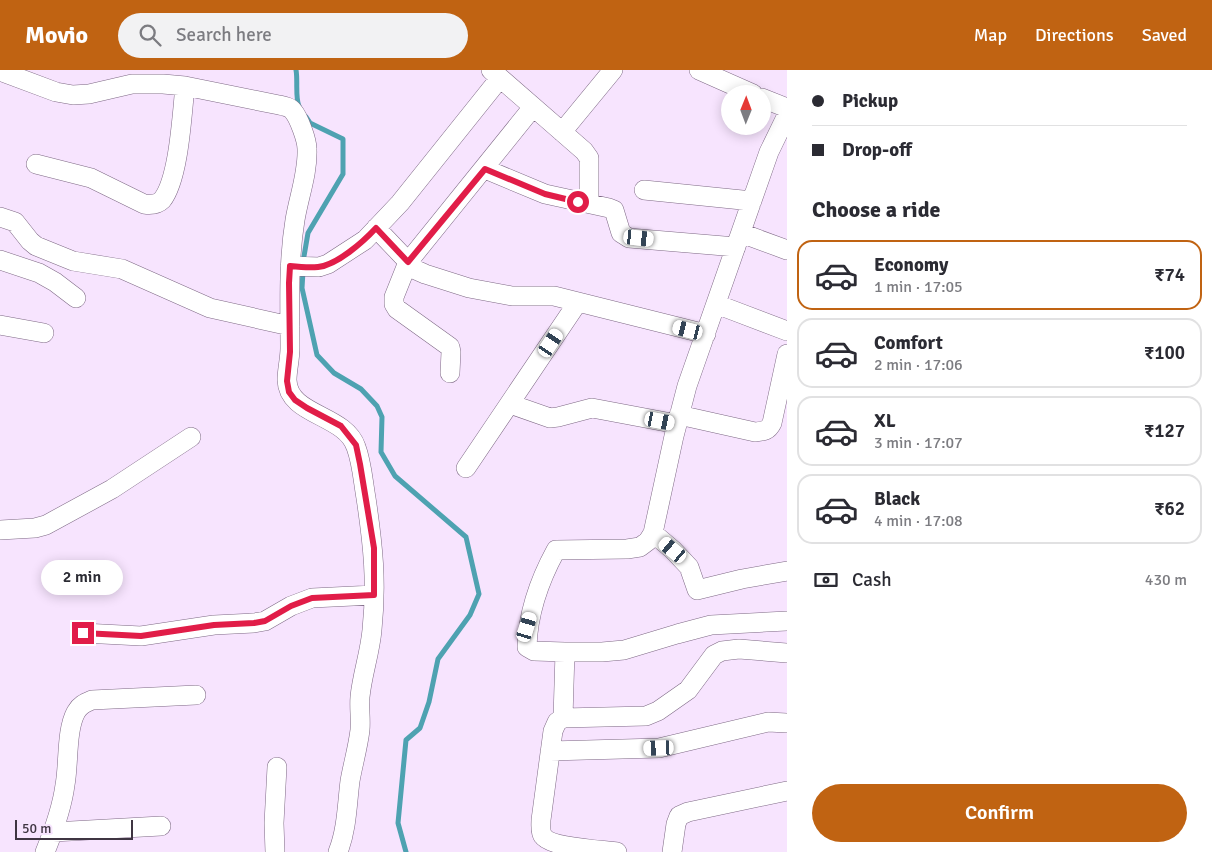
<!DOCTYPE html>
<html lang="en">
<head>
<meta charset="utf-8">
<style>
  :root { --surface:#fff; --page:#f2f2f3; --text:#2b2b33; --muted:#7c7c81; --line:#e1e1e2; --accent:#c06312 }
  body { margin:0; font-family:Signika,sans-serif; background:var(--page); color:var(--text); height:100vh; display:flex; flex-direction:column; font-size:19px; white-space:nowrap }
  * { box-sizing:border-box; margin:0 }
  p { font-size:16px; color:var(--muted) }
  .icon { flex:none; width:28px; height:28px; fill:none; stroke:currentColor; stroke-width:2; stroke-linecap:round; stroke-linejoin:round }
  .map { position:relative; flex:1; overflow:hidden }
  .side { display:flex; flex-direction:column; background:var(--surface); width:425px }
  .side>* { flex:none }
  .top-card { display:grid; align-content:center; height:110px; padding:0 25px; background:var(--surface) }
  .needle { width:32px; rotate:1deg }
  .controls { position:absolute; left:721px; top:15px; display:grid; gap:10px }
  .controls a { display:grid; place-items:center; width:50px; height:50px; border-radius:50%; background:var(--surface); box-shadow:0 2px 12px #0003; font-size:25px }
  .scale { position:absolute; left:15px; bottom:12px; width:118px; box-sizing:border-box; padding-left:5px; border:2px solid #3f3542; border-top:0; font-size:14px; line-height:18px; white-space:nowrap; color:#3f3542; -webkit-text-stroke:4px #f7e4fe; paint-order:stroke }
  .end { position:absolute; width:22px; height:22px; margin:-11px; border:6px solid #e11d48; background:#fff; box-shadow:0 0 0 2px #fff }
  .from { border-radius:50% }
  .bubble { position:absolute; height:35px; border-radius:18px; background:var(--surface); box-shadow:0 2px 12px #0003; font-size:16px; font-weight:600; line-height:35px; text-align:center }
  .car { position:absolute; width:15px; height:30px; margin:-15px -8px; border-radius:6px; box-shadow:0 0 4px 1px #0007; background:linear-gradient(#fff 24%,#345 0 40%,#fff 0 76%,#345 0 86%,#fff 0) }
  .top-card b { display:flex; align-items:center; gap:18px; height:48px; font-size:19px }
  .top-card b+b { border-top:1px solid var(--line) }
  .top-card i { width:12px; height:12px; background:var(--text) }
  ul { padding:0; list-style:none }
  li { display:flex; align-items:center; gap:15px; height:70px; margin:0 10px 8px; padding:0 15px; border:2px solid var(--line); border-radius:15px }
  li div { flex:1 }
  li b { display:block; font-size:19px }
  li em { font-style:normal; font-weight:600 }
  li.active { border-color:var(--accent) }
  li>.icon { width:45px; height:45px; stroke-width:1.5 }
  h2 { padding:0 25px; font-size:22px; line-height:60px }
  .pay { display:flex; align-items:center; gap:12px; height:55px; padding:0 25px; font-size:19px }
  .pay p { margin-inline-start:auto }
  .action { display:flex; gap:10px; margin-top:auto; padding:10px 25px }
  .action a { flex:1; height:58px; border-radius:30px; background:var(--accent); color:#fff; font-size:20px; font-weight:600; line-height:58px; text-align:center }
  header { display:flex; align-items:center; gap:30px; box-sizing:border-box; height:70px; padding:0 25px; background:var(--accent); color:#fff }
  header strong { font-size:24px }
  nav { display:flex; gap:28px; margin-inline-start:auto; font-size:18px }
  .search { width:350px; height:45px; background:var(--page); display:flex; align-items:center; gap:12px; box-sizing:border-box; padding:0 18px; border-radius:28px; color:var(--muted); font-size:19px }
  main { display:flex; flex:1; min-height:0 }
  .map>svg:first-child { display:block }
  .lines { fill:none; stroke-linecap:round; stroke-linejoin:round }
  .stream { stroke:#4ea2b1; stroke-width:5 }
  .minor-casing { stroke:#7e6985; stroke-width:20 }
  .minor { stroke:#fff; stroke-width:19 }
  .route { stroke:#e11d48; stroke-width:6 }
</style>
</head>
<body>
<header>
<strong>Movio</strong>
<div class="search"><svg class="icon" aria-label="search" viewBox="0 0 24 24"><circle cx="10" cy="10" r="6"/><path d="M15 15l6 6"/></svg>Search here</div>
<nav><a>Map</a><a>Directions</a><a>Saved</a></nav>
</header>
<main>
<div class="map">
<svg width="787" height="782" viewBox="0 0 787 782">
  <rect width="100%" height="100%" fill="#f7e4fe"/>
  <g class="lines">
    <path class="stream" d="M 296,0 C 298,10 295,28 299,36
      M 303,192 L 308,163 L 343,104 L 343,69 L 310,53 L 306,47
      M 303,201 L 302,218 L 317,285 L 334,303 L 361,319 L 377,336 L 382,347 L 381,382 L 395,406 L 466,467 L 479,524 L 470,545 L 438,589 L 429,632 L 420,658 L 406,670 L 398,753 L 406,782"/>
    <g class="minor-casing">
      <path id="minor" d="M 491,0 L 584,81 L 589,88 L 589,133
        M 699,0 L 753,24
        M 0,1 L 56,22 L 73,25 L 89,24 L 132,14 L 163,14 L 185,16 L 279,35 C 284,36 290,37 293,41 C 299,48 307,70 307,79 C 308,103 299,126 295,150 C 288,193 290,235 290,278 C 290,289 287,300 287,310 C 288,346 345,344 356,377 C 362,393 363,411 366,428 C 373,475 377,512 372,560 C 370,583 362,605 360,627 C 359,638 361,649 360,660 C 358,677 353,694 350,711 C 347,735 347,759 338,782
        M 762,28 L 787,38
        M 787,45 L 769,82 L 687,316 L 674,366 L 653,463 L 648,471 L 640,477 L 627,479 L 556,480 C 539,511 528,542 527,577 L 534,581 L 565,582 L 602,582 L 624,580 L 677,564 L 711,555 L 787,551
        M 562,62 L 613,0
        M 36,94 L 91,108 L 144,134 C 151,135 157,135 162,130 C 179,109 182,44 185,16
        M 485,99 L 545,124 L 609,138 L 614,140 L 621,163 L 629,168 L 736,177
        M 644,120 L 752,131
        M 0,147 L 15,152 L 30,171 L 36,176 L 73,191 L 122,199 L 210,238 L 290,256
        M 376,158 L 416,200 L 425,204 L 469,218 L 512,226 L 554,226 L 706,264
        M 741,163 L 787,180
        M 0,190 L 39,203 L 55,212 L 76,228
        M 290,196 L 319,197 L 328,194 L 365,170 L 400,133 L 500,8
        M 716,234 L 787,261
        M 0,255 L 44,263
        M 450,303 L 451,282 L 450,277 L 397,239 L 394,234 L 394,227 L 408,192 L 533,37
        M 510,334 L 550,348 L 558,347 L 592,338 L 677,354
        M 679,345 L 755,362 C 764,361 768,361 772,353 L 787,284
        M 466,398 L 578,232
        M 0,460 L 35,458 L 46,455 L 112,419 L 191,367
        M 653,463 L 673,480 L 689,497 L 697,520 L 742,509 L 787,501
        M 83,563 L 141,566 L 214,555 L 254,553 L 265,551 L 291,536 L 312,528 L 374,525
        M 563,648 L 565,582
        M 550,681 L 659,678 L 768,652 L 787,653
        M 53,762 L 161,756
        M 45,782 C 54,760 62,738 65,715 C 69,694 66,660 76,642 C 80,635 85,633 92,630 L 196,625
        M 275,782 L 274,753 L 277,697
        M 617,782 C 602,780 550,777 543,766 C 540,762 541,755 541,750 L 553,661 L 557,652 L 563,648 L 646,646 L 658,641 L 688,620 L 714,585 L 722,581 L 739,579 L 787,583
        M 672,782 L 676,754 L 679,746 L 688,742 L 787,721"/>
    </g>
    <use href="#minor" class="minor"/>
  </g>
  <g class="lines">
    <path class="route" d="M 83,563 L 141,566 L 214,555 L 254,553 L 265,551 L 291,536 L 312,528 L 374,525 L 374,478 L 360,394 L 356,375 L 341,356 L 307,338 L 295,330 L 289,322 L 287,311 L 290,282 L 289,213 L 290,196 C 299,197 309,198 318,197 C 337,195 363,172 376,158 L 408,192 L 485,99 L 545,124 L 578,132"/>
  </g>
</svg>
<div class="controls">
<a><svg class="needle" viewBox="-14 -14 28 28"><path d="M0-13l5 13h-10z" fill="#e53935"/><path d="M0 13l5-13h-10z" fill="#7c7c81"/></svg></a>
</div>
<div class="scale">50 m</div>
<i class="end from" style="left:578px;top:132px"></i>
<i class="end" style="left:83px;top:563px"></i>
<div class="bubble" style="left:41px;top:490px;width:82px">2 min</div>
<i class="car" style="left:639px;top:168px;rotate:96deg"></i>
<i class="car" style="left:688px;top:260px;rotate:284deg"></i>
<i class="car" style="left:551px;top:273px;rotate:34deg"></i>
<i class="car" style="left:660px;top:351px;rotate:101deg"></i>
<i class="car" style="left:673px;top:480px;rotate:310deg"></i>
<i class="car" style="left:527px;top:557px;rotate:17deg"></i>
<i class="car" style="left:659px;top:678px;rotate:268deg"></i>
</div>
<section class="side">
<div class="top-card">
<b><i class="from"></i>Pickup</b>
<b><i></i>Drop-off</b>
</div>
<h2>Choose a ride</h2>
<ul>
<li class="active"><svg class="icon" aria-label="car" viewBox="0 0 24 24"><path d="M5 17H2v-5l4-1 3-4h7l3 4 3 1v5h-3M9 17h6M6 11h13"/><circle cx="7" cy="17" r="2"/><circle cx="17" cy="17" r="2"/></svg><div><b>Economy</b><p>1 min · 17:05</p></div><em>₹74</em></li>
<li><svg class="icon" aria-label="car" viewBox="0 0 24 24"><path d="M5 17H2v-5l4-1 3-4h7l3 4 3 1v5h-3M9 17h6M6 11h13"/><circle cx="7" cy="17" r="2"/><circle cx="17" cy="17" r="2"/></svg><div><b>Comfort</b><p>2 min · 17:06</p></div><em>₹100</em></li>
<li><svg class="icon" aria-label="car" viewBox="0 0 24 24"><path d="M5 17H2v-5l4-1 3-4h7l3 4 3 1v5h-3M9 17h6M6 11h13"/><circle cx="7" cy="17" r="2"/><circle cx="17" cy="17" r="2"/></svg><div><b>XL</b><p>3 min · 17:07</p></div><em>₹127</em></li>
<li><svg class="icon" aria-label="car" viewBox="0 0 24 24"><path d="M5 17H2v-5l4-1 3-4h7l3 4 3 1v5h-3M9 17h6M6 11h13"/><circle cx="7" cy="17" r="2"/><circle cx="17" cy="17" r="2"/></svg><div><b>Black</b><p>4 min · 17:08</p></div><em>₹62</em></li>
</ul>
<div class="pay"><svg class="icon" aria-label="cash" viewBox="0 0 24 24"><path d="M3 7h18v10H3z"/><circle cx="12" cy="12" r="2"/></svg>Cash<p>430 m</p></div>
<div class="action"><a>Confirm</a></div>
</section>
</main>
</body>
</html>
